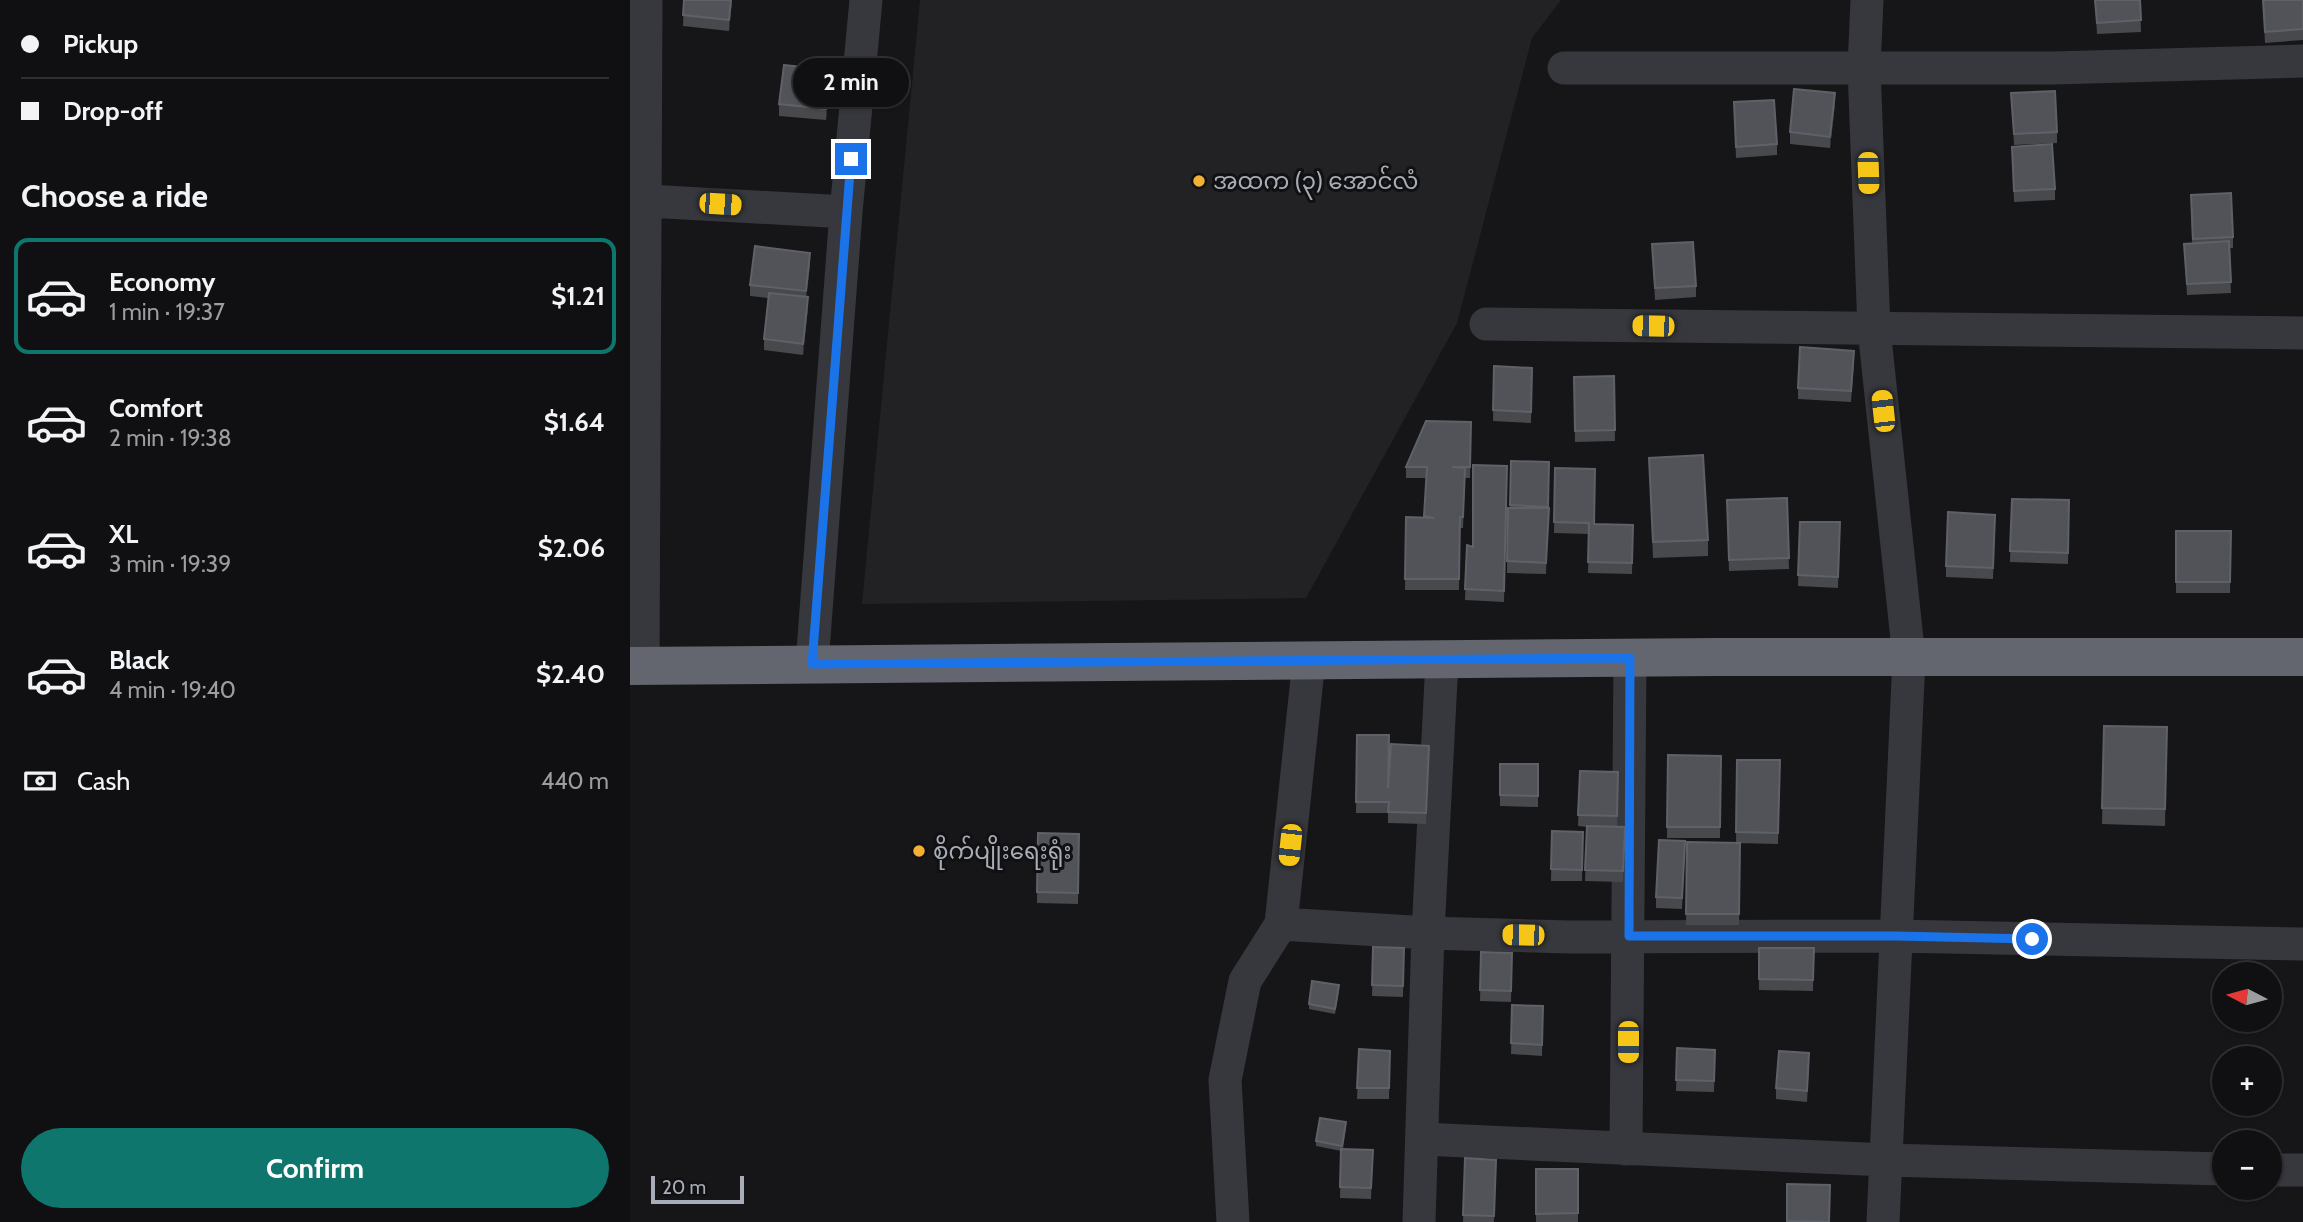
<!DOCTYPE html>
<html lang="en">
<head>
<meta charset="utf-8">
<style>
  :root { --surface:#101012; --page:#19191b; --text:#f1f3f6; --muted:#9c9d9f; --line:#303032; --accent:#0f766e }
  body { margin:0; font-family:Cabin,"Noto Sans Myanmar",sans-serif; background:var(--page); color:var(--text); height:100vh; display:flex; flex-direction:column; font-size:26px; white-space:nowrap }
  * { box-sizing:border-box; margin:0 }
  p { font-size:23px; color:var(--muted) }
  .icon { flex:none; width:38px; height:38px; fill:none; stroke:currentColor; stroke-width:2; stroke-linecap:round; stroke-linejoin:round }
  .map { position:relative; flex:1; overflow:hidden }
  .panel { display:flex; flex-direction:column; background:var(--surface); width:630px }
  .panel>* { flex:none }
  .hud { display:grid; align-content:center; height:154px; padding:0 21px; background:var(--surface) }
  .needle { width:46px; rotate:276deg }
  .buttons { position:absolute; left:1582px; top:962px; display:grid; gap:14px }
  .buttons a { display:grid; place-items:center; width:70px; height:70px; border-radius:50%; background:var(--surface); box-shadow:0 2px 5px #0004,0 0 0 2px var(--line); font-size:35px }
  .scale { position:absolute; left:21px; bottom:18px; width:93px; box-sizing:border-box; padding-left:7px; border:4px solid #a8adb8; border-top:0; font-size:19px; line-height:24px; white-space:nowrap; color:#a8adb8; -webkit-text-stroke:5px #111113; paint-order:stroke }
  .end { position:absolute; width:32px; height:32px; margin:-16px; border:9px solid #1a73e8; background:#fff; box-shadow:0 0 0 4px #fff }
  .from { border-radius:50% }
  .bubble { position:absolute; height:49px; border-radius:24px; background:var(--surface); box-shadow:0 2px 5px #0004,0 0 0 2px var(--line); font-size:23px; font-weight:700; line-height:49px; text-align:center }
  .car { position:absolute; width:21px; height:42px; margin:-21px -10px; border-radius:9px; box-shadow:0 0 5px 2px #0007; background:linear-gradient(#f5c518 24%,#345 0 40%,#f5c518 0 76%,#345 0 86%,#f5c518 0) }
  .hud b { display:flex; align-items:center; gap:24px; height:66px; font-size:26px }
  .hud b+b { border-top:2px solid var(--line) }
  .hud i { width:18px; height:18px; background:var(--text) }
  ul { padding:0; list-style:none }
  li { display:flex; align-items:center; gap:21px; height:116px; margin:0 14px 10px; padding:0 7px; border:4px solid transparent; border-radius:14px }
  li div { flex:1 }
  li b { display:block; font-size:26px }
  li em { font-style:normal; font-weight:700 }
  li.on { border-color:var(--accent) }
  li>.icon { width:63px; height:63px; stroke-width:1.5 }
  h2 { padding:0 21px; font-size:32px; line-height:84px }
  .pay { display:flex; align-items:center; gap:18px; height:77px; padding:0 21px; font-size:26px }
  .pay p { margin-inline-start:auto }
  .cta { display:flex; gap:14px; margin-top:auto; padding:14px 21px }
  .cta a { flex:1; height:80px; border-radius:42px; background:var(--accent); color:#fff; font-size:28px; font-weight:700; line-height:80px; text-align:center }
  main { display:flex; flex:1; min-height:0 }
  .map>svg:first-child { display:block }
  .built { fill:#222225 }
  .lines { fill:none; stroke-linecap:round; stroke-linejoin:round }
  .street { stroke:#37383d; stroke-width:33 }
  .highway { stroke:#63666e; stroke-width:38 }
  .wall { fill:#47494d }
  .shaded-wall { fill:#2f3033 }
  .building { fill:#525359; stroke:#5f6168; stroke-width:2 }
  .route { stroke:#1a73e8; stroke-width:9 }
  .poi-dot { fill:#f2b134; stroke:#111113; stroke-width:2.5 }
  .labels { text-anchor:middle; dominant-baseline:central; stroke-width:6; stroke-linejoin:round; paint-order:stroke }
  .poi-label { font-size:23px; fill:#a8adb8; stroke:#111113; text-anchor:start }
</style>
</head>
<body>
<main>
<section class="panel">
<div class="hud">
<b><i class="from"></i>Pickup</b>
<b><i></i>Drop-off</b>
</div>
<h2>Choose a ride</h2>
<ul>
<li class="on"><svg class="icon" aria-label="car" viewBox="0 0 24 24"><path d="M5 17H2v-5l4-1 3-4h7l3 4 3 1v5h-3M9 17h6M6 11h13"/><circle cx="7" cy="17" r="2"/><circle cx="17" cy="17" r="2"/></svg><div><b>Economy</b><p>1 min · 19:37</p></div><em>$1.21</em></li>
<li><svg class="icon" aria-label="car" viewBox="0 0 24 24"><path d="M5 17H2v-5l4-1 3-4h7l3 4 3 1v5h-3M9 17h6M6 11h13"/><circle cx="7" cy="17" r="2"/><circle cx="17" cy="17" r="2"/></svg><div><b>Comfort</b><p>2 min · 19:38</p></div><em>$1.64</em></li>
<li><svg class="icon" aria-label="car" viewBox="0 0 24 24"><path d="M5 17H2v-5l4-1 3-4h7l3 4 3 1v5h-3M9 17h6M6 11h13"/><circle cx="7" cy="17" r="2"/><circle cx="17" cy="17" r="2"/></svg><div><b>XL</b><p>3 min · 19:39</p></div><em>$2.06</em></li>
<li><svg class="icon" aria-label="car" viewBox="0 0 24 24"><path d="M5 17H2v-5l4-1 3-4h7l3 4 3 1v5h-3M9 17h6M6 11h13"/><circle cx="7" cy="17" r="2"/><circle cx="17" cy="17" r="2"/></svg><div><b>Black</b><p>4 min · 19:40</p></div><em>$2.40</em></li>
</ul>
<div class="pay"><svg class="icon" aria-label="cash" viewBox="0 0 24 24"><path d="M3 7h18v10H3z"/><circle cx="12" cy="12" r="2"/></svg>Cash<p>440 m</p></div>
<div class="cta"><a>Confirm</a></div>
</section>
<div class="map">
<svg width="1673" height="1222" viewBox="0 0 1673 1222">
  <rect width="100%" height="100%" fill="#161618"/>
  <path class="built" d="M 290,0 L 931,0 L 902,38 L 827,323 L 676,598 L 232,604 Z"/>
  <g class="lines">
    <path class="street" d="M 1237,0 L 1234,68 L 1244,329 L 1279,658 L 1253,1222
      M 934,68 L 1423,68 L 1673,61
      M 0,200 L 216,212
      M 856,324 L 1673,333
      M 182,664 L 216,212 L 236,0
      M 13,666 L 16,0
      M 651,924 L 798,933 L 940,937 L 1266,936 L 1673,944
      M 792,1139 L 1256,1160 L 1594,1169
      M 996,1149 L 1000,658
      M 1640,1170 L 1673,1170
      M 603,1222 L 595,1080 L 615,981 L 651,924 L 679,660
      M 789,1222 L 798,933 L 812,660"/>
    <path class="highway" d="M 0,666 L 1087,657 L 1673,657"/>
  </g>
  <path class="wall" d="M 54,0 L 102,0 L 99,31 L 53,26 Z
    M 1465,0 L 1510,0 L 1511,32 L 1467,34 Z
    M 1633,0 L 1673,0 L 1673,40 L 1635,43 Z
    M 200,81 L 196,120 L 149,116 L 149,104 Z
    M 1381,93 L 1427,132 L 1427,143 L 1384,145 Z
    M 1104,102 L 1147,144 L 1147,155 L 1106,158 Z
    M 1205,104 L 1200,148 L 1160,144 L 1160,132 Z
    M 1382,147 L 1425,189 L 1425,200 L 1384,202 Z
    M 1561,206 L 1603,237 L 1603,248 L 1599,248 L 1601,293 L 1557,295 L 1554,244 L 1562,243 Z
    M 1022,244 L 1066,286 L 1066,297 L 1025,300 Z
    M 180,264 L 176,297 L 178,308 L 173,355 L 134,350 L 134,339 L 138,298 L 120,296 L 120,285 Z
    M 1224,362 L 1221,402 L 1168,399 L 1168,388 Z
    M 864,366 L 902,368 L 901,423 L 863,421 Z
    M 984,376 L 985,441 L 945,442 L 944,377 Z
    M 841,422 L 840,478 L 835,478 L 833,528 L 830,528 L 829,590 L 775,590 L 776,517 L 794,518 L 796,478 L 776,478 L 776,467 Z
    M 1019,458 L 1078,540 L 1078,556 L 1023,558 Z
    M 881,461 L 919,462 L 916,574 L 877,573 L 878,508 L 880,508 Z
    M 877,466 L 874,602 L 835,600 L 837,545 L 843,547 Z
    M 925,468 L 964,524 L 1003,525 L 1002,574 L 958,573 L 959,534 L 924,533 Z
    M 1157,498 L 1159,569 L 1099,571 L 1097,500 Z
    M 1382,499 L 1439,500 L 1438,564 L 1380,562 Z
    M 1365,515 L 1363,579 L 1316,577 L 1316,566 Z
    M 1170,522 L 1210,522 L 1208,588 L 1168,586 Z
    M 1546,531 L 1601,531 L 1600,593 L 1546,593 Z
    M 1474,726 L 1537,727 L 1535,826 L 1472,824 Z
    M 727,735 L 758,784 L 799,757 L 796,824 L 758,823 L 758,813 L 726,813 Z
    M 1038,755 L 1091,756 L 1090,838 L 1037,838 Z
    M 1107,760 L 1150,760 L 1148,844 L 1106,843 Z
    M 870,764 L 908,764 L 908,807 L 870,806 Z
    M 950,771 L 988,772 L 987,826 L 995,827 L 993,882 L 955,881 L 957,827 L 948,826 Z
    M 922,831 L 953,832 L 952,881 L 921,881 Z
    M 408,833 L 449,834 L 448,904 L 407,903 Z
    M 1057,842 L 1110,843 L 1109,925 L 1056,925 Z
    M 1055,852 L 1052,909 L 1026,908 L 1026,897 Z
    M 743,947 L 774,948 L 773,997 L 742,996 Z
    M 1129,948 L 1184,948 L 1183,991 L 1129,990 Z
    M 851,952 L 882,953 L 881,1002 L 850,1001 Z
    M 709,991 L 705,1014 L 679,1009 L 679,1004 Z
    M 882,1005 L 913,1006 L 912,1056 L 881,1054 Z
    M 1047,1048 L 1085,1061 L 1084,1092 L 1046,1091 Z
    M 729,1049 L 760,1051 L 759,1099 L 727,1099 Z
    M 1179,1064 L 1177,1102 L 1146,1099 L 1146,1088 Z
    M 716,1128 L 713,1149 L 743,1150 L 741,1199 L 710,1198 L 711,1151 L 686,1146 L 686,1141 Z
    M 835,1158 L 866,1160 L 864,1222 L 833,1222 Z
    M 906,1169 L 948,1169 L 948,1222 L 906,1222 Z"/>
  <path class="shaded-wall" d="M 101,0 L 102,0 L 99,31 L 99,20 Z
    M 200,70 L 200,81 L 196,120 L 196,109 Z
    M 1205,93 L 1205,104 L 1200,148 L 1200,137 Z
    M 180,253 L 180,264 L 176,302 L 176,291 Z
    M 178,297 L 178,308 L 173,355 L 173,344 Z"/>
  <path class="building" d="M 54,0 L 101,0 L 99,20 L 53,15 Z
    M 1465,0 L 1510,0 L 1511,20 L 1467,23 Z
    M 1633,0 L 1673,0 L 1673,29 L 1635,32 Z
    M 154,65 L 200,70 L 196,109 L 149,104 Z
    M 1164,89 L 1205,93 L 1200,137 L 1160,132 Z
    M 1425,91 L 1427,132 L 1384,134 L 1381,93 Z
    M 1144,100 L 1147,144 L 1106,147 L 1104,102 Z
    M 1422,144 L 1425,189 L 1384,191 L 1382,147 Z
    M 1601,193 L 1603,237 L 1563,239 L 1561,195 Z
    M 1599,241 L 1601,282 L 1557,284 L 1554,244 Z
    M 1063,242 L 1066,286 L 1025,288 L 1022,244 Z
    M 125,246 L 180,253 L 176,291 L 120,285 Z
    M 139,293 L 178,297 L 173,344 L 134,339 Z
    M 1170,347 L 1224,351 L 1221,391 L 1168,388 Z
    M 864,366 L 902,368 L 901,412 L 863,410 Z
    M 984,376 L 985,430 L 945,431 L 944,377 Z
    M 796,421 L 841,422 L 840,467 L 822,467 L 835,468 L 833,517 L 830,517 L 829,579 L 775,579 L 776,517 L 804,518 L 794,516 L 797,467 L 776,467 Z
    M 1073,455 L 1078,540 L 1023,542 L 1019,458 Z
    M 881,461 L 919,462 L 918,507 L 880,505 Z
    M 843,465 L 877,466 L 874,591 L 835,589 L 837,545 L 843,547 Z
    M 925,468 L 965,469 L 964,524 L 1003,525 L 1002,563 L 958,562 L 959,523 L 924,522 Z
    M 1157,498 L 1159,558 L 1099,560 L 1097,500 Z
    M 1382,499 L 1439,500 L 1438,553 L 1380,551 Z
    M 878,508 L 919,508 L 916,563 L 877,561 Z
    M 1318,512 L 1365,515 L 1363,568 L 1316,566 Z
    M 1170,522 L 1210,522 L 1208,577 L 1168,575 Z
    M 1546,531 L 1601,531 L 1600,582 L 1546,582 Z
    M 1474,726 L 1537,727 L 1535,809 L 1472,808 Z
    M 727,735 L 759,735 L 758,788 L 761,744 L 799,746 L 796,813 L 758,812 L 759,802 L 726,802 Z
    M 1038,755 L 1091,756 L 1090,827 L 1037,827 Z
    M 1107,760 L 1150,760 L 1148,833 L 1106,832 Z
    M 870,764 L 908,764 L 908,796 L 870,795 Z
    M 950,771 L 988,772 L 987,816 L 948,815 Z
    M 957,826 L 995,827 L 993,871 L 955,870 Z
    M 922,831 L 953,832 L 952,870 L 921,869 Z
    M 408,833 L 449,834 L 448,893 L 407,892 Z
    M 1029,840 L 1055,841 L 1052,898 L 1026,897 Z
    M 1057,842 L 1110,843 L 1109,914 L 1056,914 Z
    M 743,947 L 774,948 L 773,986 L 742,985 Z
    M 1129,948 L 1184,948 L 1183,980 L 1129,979 Z
    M 851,952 L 882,953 L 881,991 L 850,990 Z
    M 682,981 L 709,985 L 705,1009 L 679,1004 Z
    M 882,1005 L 913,1006 L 912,1045 L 881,1043 Z
    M 1047,1048 L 1085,1050 L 1084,1081 L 1046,1080 Z
    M 729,1049 L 760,1051 L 759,1088 L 727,1088 Z
    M 1149,1051 L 1179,1053 L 1177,1091 L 1146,1088 Z
    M 690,1118 L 716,1122 L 712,1146 L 686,1141 Z
    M 711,1149 L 743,1150 L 741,1188 L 710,1187 Z
    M 835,1158 L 866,1160 L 864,1216 L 833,1215 Z
    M 906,1169 L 948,1169 L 948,1213 L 906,1214 Z
    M 1157,1184 L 1200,1185 L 1199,1222 L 1157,1221 Z"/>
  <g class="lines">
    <path class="route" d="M 221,159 L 182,664 L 1000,658 L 999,936 L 1266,936 L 1402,939"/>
  </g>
  <g class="poi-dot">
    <circle cx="569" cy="181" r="7"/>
    <circle cx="289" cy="851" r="7"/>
  </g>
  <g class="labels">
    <g class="poi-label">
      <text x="583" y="181">အထက (၃) အောင်လံ</text>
      <text x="303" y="851">စိုက်ပျိုးရေးရုံး</text>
    </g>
  </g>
</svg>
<div class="buttons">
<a><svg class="needle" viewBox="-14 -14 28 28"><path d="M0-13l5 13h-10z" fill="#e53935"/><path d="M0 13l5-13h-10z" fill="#9c9d9f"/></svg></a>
<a>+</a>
<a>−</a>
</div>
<div class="scale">20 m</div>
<i class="end from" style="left:1402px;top:939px"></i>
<i class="end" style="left:221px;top:159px"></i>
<div class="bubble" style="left:163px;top:58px;width:116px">2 min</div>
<i class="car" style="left:1238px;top:173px;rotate:178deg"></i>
<i class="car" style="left:90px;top:204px;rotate:94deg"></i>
<i class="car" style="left:1023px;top:326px;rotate:271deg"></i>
<i class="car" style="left:1253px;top:411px;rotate:354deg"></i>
<i class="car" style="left:660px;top:845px;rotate:186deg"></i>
<i class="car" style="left:893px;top:935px;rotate:271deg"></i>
<i class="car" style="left:998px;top:1042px;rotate:180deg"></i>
</div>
</main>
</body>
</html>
